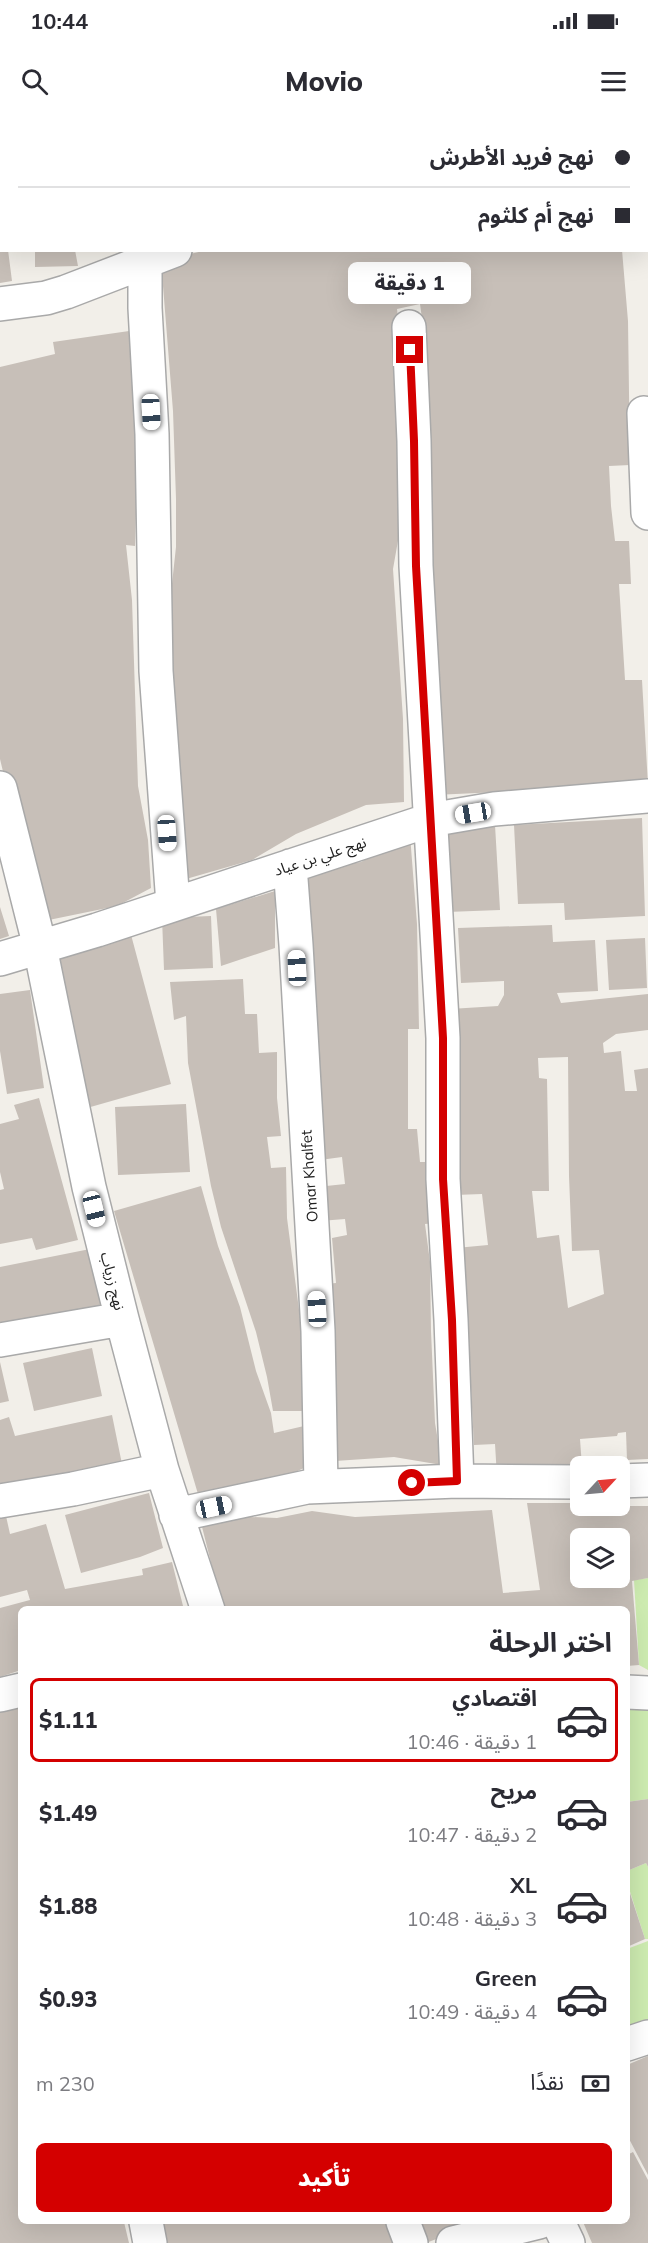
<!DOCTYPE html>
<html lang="ar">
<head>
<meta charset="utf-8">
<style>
  :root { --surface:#fff; --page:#f2f2f3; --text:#2b2b33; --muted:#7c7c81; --line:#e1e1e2; --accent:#d40000 }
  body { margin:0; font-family:Mulish,"Noto Sans Arabic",sans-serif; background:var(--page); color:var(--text); direction:rtl; height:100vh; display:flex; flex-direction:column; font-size:22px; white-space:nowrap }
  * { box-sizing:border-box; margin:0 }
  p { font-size:20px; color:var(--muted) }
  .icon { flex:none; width:33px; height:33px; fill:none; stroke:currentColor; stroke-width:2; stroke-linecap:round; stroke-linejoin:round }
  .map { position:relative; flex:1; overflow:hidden; direction:ltr }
  .sheet { position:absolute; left:18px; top:1486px; width:612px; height:618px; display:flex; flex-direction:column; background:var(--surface); border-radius:9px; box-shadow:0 6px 24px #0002; direction:rtl }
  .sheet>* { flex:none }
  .top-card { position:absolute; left:0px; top:0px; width:648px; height:132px; box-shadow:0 6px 24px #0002; direction:rtl; display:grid; align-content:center; height:132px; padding:0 18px; background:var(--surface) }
  .needle { width:39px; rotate:64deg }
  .buttons { position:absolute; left:570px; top:1336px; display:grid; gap:12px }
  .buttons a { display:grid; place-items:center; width:60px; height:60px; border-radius:9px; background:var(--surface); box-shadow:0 6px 24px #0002; font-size:30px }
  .end { position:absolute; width:27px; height:27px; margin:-14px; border:8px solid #d40000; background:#fff; box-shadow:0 0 0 3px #fff }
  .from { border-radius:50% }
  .bubble { position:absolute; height:42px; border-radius:9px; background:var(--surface); box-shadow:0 6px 24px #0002; font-size:20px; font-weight:800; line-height:42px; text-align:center; direction:rtl }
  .car { position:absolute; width:18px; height:36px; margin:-18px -9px; border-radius:8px; box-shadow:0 0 4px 2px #0007; background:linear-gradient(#fff 24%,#345 0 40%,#fff 0 76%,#345 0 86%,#fff 0) }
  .top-card b { display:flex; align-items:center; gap:21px; height:57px; font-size:22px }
  .top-card b+b { border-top:2px solid var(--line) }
  .top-card i { width:15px; height:15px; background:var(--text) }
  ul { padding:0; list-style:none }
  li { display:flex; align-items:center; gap:18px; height:84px; margin:0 12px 9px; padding:0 6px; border:3px solid transparent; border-radius:9px }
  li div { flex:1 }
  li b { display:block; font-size:22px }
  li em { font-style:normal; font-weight:800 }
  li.selected { border-color:var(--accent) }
  li>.icon { width:54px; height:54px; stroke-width:1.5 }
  h2 { padding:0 18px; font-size:27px; line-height:72px }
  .pay { display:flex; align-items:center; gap:15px; height:66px; padding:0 18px; font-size:22px }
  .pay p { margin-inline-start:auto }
  .button { display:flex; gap:12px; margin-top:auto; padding:12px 18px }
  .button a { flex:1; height:69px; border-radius:9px; background:var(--accent); color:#fff; font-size:24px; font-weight:800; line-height:69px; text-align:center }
  .status { display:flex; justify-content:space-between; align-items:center; height:42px; padding:0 30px; background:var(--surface); direction:ltr }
  .status svg { height:16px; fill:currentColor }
  header { display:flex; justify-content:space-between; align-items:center; height:78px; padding:0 18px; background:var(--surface); font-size:27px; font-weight:800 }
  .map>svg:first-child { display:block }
  .grass { fill:#cdebb0 }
  .building { fill:#c7bfb8; fill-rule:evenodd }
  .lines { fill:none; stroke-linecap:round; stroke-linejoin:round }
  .minor-casing { stroke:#a9a9a9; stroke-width:36 }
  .minor { stroke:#fff; stroke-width:33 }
  .route { stroke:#d40000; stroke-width:8 }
  .labels { text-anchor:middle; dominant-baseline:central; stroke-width:5; stroke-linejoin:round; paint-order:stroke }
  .street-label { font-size:15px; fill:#222; stroke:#fff }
</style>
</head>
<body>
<div class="status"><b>10:44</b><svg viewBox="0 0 49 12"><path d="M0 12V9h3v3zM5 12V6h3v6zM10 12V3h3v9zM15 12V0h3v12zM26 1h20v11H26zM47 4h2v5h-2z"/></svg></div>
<header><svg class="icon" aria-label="menu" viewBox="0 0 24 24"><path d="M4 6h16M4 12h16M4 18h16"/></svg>Movio<svg class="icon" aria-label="search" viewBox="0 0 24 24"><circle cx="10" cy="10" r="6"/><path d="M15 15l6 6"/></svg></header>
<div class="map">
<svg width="648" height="2123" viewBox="0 0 648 2123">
  <rect width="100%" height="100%" fill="#f2efe9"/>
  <path class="grass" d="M 648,1458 L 648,1550 L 639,1545 L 634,1460 Z
    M 627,1578 L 648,1583 L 648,1679 L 627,1682 Z
    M 646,1743 L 648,1747 L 648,1819 L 645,1819 L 627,1762 L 627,1751 Z
    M 648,1821 L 648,1904 L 627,1911 L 627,1829 Z"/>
  <path class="building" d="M 0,130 L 8,130 L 12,161 L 0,163 Z
    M 35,130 L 75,130 L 78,146 L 35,147 Z
    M 207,130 L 622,130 L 628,201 L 630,345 L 609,346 L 611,386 L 615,421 L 629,421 L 631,464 L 619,464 L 625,560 L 642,560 L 648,665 L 434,675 L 424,213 L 420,184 L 397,189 L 402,233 L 408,380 L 398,380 L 399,415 L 393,449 L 403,599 L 404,682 L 366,685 L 296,714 L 252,740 L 186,759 L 175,648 L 169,491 L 176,427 L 176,379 L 173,291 L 161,141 Z
    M 136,210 L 137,363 L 135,426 L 126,425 L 132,480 L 138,666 L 148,720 L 151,768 L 117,786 L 39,802 L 0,639 L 0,247 L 55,234 L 53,222 Z
    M 642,698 L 645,796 L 565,800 L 564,783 L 518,784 L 514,705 Z
    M 495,705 L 500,790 L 447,792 L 443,707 Z
    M 410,715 L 417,804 L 419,909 L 408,909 L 408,1009 L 417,1009 L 420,1042 L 431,1042 L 435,1103 L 425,1104 L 430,1142 L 431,1211 L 435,1303 L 442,1345 L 394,1337 L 335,1341 L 326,1164 L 336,1163 L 332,1118 L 347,1115 L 345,1099 L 320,1101 L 317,1067 L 345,1064 L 342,1037 L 320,1040 L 300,751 L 361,742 Z
    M 275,771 L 275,828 L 221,846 L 216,789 Z
    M 0,787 L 9,816 L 0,819 Z
    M 211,796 L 213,848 L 164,850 L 162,798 Z
    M 552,805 L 553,822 L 595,820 L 598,871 L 557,873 L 561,883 L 648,874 L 648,910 L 616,914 L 603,923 L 604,933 L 621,931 L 625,971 L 637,971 L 634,950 L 648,948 L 648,1339 L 627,1340 L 626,1312 L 618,1313 L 617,1316 L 580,1319 L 582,1347 L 497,1357 L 495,1324 L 474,1325 L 471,1269 L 456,1128 L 488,1125 L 482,1074 L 455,1075 L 450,889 L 498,886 L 504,875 L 504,861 L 461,863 L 458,808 ZM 568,937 L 569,1056 L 572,1131 L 599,1130 L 604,1174 L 568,1188 L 559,1115 L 537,1118 L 532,1071 L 549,1071 L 547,959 L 539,958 L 538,938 Z
    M 130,811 L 171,964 L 87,988 L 45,834 Z
    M 645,818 L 647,868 L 609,870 L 606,820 Z
    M 243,859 L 245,894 L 257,894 L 259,933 L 277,932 L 277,978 L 281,1016 L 267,1017 L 271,1048 L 286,1047 L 287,1098 L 301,1205 L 307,1291 L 273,1291 L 267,1257 L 256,1212 L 221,1107 L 211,1066 L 188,943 L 186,896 L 174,900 L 170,862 Z
    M 30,870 L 44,968 L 7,974 L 0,931 L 0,874 Z
    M 39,978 L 78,1120 L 36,1130 L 32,1118 L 0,1124 L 0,1070 L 4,1069 L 0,1052 L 0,1004 L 19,999 L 14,985 Z
    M 186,984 L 190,1052 L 118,1055 L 115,987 Z
    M 201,1066 L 218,1126 L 240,1187 L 256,1251 L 271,1293 L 274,1313 L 304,1306 L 306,1347 L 287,1356 L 198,1374 L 114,1091 Z
    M 90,1129 L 103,1192 L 0,1212 L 0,1147 Z
    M 92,1228 L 102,1276 L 34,1291 L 23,1243 Z
    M 0,1242 L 9,1281 L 0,1283 Z
    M 112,1295 L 123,1349 L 0,1373 L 0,1300 L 9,1297 L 15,1316 Z
    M 149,1373 L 163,1428 L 140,1437 L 81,1453 L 65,1395 Z
    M 527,1383 L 580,1383 L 580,1386 L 648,1386 L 648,1458 L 632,1461 L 639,1545 L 627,1546 L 627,1490 L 223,1490 L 199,1395 L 277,1398 L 312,1391 L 355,1397 L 492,1390 L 503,1473 L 540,1470 ZM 580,1419 L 620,1419 L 620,1458 L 580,1458 Z
    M 6,1396 L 10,1414 L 46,1404 L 65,1469 L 143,1455 L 142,1449 L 172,1442 L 184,1490 L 21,1490 L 21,1550 L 0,1557 L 0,1488 L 30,1480 L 27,1470 L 0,1477 L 0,1397 Z
    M 21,1578 L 21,2102 L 124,2102 L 129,2123 L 0,2123 L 0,1584 Z
    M 648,1679 L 648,1747 L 646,1743 L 627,1751 L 627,1682 Z
    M 627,1764 L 645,1819 L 627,1827 Z
    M 648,1936 L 648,2055 L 627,2015 L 627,1945 Z
    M 633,2032 L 648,2060 L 648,2123 L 592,2123 L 583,2102 L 627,2102 L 627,2035 Z
    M 153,2102 L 388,2102 L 398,2123 L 158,2123 Z
    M 419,2102 L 480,2102 L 426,2123 Z"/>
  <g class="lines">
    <g class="minor-casing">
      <path id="minor" d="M 646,13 L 648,12
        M 145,141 L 145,188 L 152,314 L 156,551 L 173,784
        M 0,184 L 46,178 L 66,172 L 175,130
        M 409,207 L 414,321 L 416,446 L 443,918 L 443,1059 L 451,1200 L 457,1361
        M 644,293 L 648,393
        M 0,668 L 40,827 L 89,1067 L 122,1199 L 162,1350 L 208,1490
        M 290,746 L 296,825 L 318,1211 L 321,1366
        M 0,839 L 97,810 L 430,700 L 494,689 L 648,676
        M 0,1220 L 122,1199
        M 620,1361 L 648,1360
        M 0,1381 L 73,1369 L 162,1350
        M 176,1395 L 307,1367 L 457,1361 L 580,1362
        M 627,1572 L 648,1573
        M 0,1575 L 21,1570
        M 627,1924 L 648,1917
        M 146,2102 L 150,2123
        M 403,2102 L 411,2123
        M 558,2102 L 568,2123
        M 453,2123 L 539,2102"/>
    </g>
    <use href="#minor" class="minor"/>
  </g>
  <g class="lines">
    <path class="route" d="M 410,230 L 414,321 L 416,446 L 443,918 L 443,1059 L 452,1200 L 457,1361 L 412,1363"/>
  </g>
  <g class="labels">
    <g class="street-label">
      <text transform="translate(320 736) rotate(-18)">نهج علي بن عياد</text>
      <text transform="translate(309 1056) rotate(-94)">Omar Khalfet</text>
      <text transform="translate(113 1161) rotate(76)">نهج زرياب</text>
    </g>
  </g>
</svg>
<div class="buttons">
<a><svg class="needle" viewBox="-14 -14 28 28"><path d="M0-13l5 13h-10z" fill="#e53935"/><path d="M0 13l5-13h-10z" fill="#7c7c81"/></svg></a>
<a><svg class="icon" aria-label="layers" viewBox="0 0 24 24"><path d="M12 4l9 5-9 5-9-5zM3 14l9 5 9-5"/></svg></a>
</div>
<i class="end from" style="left:412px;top:1363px"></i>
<i class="end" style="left:410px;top:230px"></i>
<div class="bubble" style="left:348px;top:142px;width:123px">1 دقيقة</div>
<i class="car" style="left:151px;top:292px;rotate:177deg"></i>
<i class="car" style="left:473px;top:693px;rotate:260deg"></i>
<i class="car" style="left:167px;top:713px;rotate:176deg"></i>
<i class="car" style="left:297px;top:848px;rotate:357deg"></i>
<i class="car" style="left:94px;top:1089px;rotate:166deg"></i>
<i class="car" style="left:317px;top:1189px;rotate:357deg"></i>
<i class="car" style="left:214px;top:1387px;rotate:78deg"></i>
<div class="top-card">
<b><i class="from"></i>نهج فريد الأطرش</b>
<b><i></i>نهج أم كلثوم</b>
</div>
<section class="sheet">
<h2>اختر الرحلة</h2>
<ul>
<li class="selected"><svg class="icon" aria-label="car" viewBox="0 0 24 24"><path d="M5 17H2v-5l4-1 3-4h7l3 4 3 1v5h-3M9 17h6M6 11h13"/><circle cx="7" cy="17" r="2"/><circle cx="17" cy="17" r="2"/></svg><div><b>اقتصادي</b><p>1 دقيقة · 10:46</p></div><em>$1.11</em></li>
<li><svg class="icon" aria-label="car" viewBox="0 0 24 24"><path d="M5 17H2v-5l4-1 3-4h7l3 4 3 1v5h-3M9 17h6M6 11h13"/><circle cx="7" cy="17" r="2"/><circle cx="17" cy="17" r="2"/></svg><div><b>مريح</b><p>2 دقيقة · 10:47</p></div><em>$1.49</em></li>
<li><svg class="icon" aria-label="car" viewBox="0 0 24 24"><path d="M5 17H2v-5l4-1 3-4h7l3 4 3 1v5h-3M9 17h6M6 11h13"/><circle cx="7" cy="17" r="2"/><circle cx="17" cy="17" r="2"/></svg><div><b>XL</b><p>3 دقيقة · 10:48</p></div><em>$1.88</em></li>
<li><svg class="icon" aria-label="car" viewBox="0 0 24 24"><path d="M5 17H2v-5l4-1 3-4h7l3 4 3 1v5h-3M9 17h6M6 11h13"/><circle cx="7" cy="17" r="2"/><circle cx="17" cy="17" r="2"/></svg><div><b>Green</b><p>4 دقيقة · 10:49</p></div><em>$0.93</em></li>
</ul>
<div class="pay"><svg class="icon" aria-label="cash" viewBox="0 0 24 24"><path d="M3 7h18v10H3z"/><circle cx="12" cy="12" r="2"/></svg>نقدًا<p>230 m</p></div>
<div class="button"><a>تأكيد</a></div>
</section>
</div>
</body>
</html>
